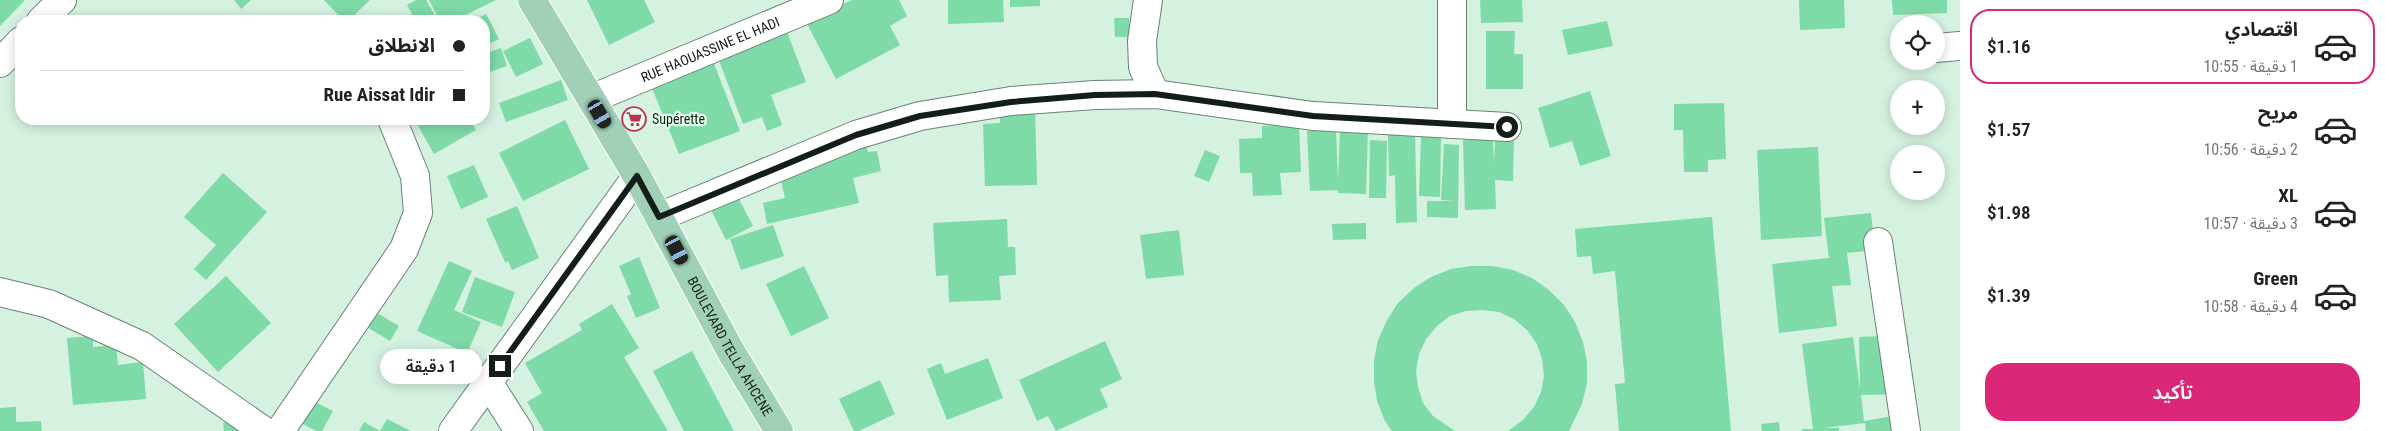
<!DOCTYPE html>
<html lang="ar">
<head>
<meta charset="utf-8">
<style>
  :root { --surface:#fff; --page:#f2f2f2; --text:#222; --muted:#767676; --line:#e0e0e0; --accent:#db2777 }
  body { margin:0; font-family:"Roboto Condensed","Noto Sans Arabic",sans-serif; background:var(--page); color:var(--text); direction:rtl; height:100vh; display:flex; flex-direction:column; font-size:19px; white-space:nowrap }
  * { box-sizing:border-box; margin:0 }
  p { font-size:16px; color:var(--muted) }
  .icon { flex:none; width:28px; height:28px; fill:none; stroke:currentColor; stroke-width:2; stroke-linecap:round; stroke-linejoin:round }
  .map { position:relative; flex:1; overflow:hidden; direction:ltr }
  .side { display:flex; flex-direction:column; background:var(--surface); width:425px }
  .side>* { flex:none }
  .top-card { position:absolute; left:15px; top:15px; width:475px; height:110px; border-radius:20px; box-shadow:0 2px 12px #0003; direction:rtl; display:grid; align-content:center; height:110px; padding:0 25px; background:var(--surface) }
  .fabs { position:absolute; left:1890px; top:15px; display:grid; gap:10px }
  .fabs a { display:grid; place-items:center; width:55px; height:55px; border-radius:50%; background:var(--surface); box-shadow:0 2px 12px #0003; font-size:25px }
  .end { position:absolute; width:22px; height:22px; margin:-11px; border:6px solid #141e18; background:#fff; box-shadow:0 0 0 2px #fff }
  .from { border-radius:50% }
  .bubble { position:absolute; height:35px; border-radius:18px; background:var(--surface); box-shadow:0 2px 12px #0003; font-size:16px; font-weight:600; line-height:35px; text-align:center; direction:rtl }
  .car { position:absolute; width:15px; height:30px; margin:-15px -8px; border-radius:6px; box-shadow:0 0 4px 1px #0007; background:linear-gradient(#222 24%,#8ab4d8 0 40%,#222 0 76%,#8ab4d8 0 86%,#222 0) }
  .top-card b { display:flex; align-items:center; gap:18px; height:48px; font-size:19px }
  .top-card b+b { border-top:1px solid var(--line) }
  .top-card i { width:12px; height:12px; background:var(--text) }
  ul { padding:9px 0 0; list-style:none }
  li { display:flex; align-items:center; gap:15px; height:75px; margin:0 10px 8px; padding:0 15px; border:2px solid transparent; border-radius:20px }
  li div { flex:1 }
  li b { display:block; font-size:19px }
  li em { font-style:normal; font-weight:600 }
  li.current { border-color:var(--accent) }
  li>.icon { width:45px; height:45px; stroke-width:1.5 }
  .primary-button { display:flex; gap:10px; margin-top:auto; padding:10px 25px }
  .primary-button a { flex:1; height:58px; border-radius:20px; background:var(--accent); color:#fff; font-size:20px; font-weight:600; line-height:58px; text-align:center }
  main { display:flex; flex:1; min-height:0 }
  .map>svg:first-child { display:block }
  .building { fill:#7edaa7 }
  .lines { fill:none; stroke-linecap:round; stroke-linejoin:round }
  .minor-casing { stroke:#6a8374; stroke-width:30 }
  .primary-casing { stroke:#fff; stroke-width:30 }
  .minor { stroke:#fff; stroke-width:28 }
  .primary { stroke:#a0d1b6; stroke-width:28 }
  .route { stroke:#141e18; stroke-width:6 }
  .labels { text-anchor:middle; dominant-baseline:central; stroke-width:4.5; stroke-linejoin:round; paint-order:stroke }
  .street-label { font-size:14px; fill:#141e18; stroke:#e2feed }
  .poi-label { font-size:14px; fill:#141e18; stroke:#e2feed; text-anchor:start }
</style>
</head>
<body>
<main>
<section class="side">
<ul>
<li class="current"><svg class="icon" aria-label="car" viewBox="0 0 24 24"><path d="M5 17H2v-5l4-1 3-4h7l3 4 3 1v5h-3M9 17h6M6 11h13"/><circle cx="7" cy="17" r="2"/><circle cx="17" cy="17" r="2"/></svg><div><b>اقتصادي</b><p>1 دقيقة · 10:55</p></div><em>$1.16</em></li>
<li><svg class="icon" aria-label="car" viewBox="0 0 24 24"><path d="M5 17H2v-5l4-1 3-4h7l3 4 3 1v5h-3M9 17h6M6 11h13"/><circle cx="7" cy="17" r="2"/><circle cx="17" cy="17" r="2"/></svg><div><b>مريح</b><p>2 دقيقة · 10:56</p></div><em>$1.57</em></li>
<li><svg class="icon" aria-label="car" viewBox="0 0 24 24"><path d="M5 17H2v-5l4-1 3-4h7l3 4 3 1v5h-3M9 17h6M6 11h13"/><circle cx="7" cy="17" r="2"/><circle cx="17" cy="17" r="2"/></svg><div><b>XL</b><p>3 دقيقة · 10:57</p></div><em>$1.98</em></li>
<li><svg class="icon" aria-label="car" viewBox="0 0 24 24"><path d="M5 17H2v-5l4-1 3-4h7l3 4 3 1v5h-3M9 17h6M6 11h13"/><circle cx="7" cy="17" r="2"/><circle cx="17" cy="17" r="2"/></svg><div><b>Green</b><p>4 دقيقة · 10:58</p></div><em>$1.39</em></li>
</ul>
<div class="primary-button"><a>تأكيد</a></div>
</section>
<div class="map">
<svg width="1960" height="431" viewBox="0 0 1960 431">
  <rect width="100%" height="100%" fill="#d5f1e0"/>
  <path class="building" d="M 0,0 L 25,0 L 0,26 Z
    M 234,0 L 251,0 L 241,9 Z
    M 324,0 L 370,0 L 348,21 L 344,21 Z
    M 416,0 L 426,0 L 438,21 L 416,21 L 407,5 Z
    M 429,0 L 496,0 L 453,21 L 440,21 Z
    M 587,0 L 644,0 L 655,22 L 609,45 Z
    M 852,0 L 899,0 L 907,16 L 890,26 L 900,45 L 836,79 L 806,22 Z
    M 948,0 L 1003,0 L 1004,22 L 948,24 Z
    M 1010,0 L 1040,0 L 1040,6 L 1010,7 Z
    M 1480,0 L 1522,0 L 1523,22 L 1481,23 Z
    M 1799,0 L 1844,0 L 1845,28 L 1800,30 Z
    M 1892,0 L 1947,0 L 1947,13 L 1893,15 Z
    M 486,14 L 499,39 L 484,46 L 484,21 L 473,21 Z
    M 1114,18 L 1129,18 L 1129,37 L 1115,37 Z
    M 1607,21 L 1613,46 L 1568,55 L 1562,30 Z
    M 784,24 L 806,82 L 771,95 L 782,125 L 767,131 L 762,117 L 743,124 L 715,50 Z
    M 1486,31 L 1515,31 L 1514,54 L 1523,54 L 1523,89 L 1486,89 Z
    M 530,38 L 543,64 L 516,77 L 503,51 Z
    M 501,48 L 507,66 L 484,74 L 484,54 Z
    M 713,61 L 740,131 L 679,154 L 651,86 Z
    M 561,80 L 568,100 L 506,122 L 499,103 Z
    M 1590,91 L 1611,156 L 1580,166 L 1572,141 L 1550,148 L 1538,108 Z
    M 1724,103 L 1726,159 L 1708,160 L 1708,172 L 1684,172 L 1683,130 L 1674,130 L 1674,104 Z
    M 1035,104 L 1037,185 L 985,186 L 983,124 L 1000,123 L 1000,105 Z
    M 427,119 L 470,119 L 476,130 L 434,154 L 417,124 Z
    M 565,120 L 589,169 L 523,201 L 499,153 Z
    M 1299,124 L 1301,172 L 1280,173 L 1282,195 L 1253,196 L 1252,173 L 1240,173 L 1239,139 L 1262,138 L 1262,126 Z
    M 1340,129 L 1368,129 L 1366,194 L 1338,193 L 1338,190 L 1310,191 L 1307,131 L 1336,130 L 1338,181 Z
    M 1388,133 L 1415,133 L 1417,222 L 1396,223 L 1395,175 L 1389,176 Z
    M 1421,137 L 1441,137 L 1440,197 L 1419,196 Z
    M 1493,139 L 1494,164 L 1495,141 L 1514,141 L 1513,181 L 1495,180 L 1496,209 L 1465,210 L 1463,140 Z
    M 865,140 L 868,152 L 877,151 L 881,171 L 853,178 L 859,203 L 767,224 L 763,203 L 785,198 L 776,160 Z
    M 1370,140 L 1387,141 L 1386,198 L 1369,198 Z
    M 1444,144 L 1459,145 L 1458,218 L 1427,217 L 1427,201 L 1455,201 L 1441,200 Z
    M 1818,147 L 1822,236 L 1761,240 L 1757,150 Z
    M 1205,150 L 1220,156 L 1209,182 L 1194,176 Z
    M 474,165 L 488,197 L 461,209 L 447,176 Z
    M 223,173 L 267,212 L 206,280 L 194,269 L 216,245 L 184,217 Z
    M 731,184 L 753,226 L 726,240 L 705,198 Z
    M 517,206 L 539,258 L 512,270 L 508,261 L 505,262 L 486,219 Z
    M 1871,213 L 1875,250 L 1847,253 L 1851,285 L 1832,286 L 1837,326 L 1779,333 L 1772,264 L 1829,258 L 1824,218 Z
    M 1712,217 L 1731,431 L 1619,431 L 1615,384 L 1625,383 L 1615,271 L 1593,274 L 1591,256 L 1577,257 L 1575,229 Z
    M 1007,219 L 1008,247 L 1015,247 L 1016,275 L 999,276 L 1001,300 L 949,302 L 948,275 L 936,276 L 933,223 Z
    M 1366,223 L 1366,239 L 1333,240 L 1332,224 Z
    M 773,225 L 784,256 L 741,270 L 730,239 Z
    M 1179,230 L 1184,275 L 1146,279 L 1140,235 Z
    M 639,257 L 660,308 L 636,318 L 627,296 L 631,294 L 619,266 Z
    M 449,261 L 472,271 L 454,310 L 481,322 L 467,353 L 417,331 Z
    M 804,266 L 829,318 L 791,336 L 766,284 Z
    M 1471,266 L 1492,266 L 1513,270 L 1532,278 L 1549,290 L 1564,305 L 1575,322 L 1583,342 L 1587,362 L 1587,383 L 1582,404 L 1569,431 L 1508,431 L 1523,420 L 1534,407 L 1541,392 L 1544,376 L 1542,359 L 1537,344 L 1527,330 L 1514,319 L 1499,312 L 1483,310 L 1466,311 L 1450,316 L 1437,326 L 1426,339 L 1419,354 L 1416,371 L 1418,387 L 1423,403 L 1433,416 L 1455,431 L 1392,431 L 1385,421 L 1377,401 L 1374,381 L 1374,360 L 1378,340 L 1387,320 L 1398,303 L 1414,288 L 1431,277 L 1451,269 Z
    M 226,276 L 271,323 L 218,372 L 174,324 Z
    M 475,277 L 515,292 L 502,327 L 462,312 Z
    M 612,304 L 639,348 L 624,357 L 668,431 L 544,431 L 527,402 L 542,393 L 525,363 L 582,330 L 579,324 Z
    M 374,311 L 399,326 L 390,341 L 365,326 Z
    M 1908,335 L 1910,394 L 1861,395 L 1864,421 L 1917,412 L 1920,431 L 1866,431 L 1865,423 L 1824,428 L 1839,428 L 1839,431 L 1802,431 L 1802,429 L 1813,429 L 1802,344 L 1853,337 L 1860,390 L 1859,337 Z
    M 93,336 L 93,347 L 116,345 L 118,365 L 143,362 L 146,399 L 73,405 L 67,338 Z
    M 1105,341 L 1122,379 L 1100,389 L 1108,407 L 1056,431 L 1048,416 L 1037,421 L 1019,380 Z
    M 692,351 L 734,431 L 684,431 L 653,371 Z
    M 988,358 L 1003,398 L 947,420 L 927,369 L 941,363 L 945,374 Z
    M 880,380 L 895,414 L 859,431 L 854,431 L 839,399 Z
    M 311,400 L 333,411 L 322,431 L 316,431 L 299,422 Z
    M 16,407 L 16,422 L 41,421 L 42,431 L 0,431 L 0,408 Z
    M 387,419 L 411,431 L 359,431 L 364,422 L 380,431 Z
    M 244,420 L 246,431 L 224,431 L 223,423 Z
    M 1779,422 L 1780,431 L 1762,431 L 1761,424 Z"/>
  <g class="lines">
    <g class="minor-casing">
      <g id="minor">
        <path d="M 1148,0 L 1142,41 L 1143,67 L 1155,94"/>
        <path d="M 1452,0 L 1452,124"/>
        <path d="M 41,21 L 62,0"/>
        <path d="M 1936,48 L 1960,46"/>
        <path d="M 0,63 L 21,41"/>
        <path id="s1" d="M 591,99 L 829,0"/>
        <path d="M 659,217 L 856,135 L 920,116 L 1011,101 L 1095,95 L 1155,94 L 1313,116 L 1507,127"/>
        <path d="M 1878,242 L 1906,431"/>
        <path d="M 0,292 L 49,304 L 142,346 L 264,431"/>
        <path d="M 488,382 L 519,431"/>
        <path d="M 280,431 L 404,249 L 418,213 L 415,176 L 392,119"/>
        <path d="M 453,431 L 637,176"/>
      </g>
    </g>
    <g class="primary-casing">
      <g id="primary">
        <path id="s2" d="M 532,0 L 637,176 L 730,350 L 779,431"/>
      </g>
    </g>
    <use href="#minor" class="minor"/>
    <use href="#primary" class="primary"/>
  </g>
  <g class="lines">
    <path class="route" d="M 500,366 L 637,176 L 659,217 L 856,135 L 920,116 L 1011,102 L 1095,95 L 1155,94 L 1313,116 L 1507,127"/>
  </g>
  <defs>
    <g id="supermarket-ring" transform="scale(1.25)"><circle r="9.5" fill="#e2feed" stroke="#be2f5a" stroke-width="1.5"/><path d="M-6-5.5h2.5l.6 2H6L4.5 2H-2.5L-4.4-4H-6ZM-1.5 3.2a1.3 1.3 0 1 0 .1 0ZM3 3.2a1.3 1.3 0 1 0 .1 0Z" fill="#be2f5a"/></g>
  </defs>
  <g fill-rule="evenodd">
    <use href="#supermarket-ring" x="634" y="119"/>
  </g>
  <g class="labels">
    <g class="street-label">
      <text stroke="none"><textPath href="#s1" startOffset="129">RUE HAOUASSINE EL HADI</textPath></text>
      <text stroke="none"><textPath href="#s2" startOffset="399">BOULEVARD TELLA AHCENE</textPath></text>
    </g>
    <g class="poi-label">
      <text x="652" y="119">Supérette</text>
    </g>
  </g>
</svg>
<div class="fabs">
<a><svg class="icon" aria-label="locate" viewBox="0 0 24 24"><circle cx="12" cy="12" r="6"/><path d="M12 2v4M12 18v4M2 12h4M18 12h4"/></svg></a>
<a>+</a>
<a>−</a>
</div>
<i class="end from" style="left:1507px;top:127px"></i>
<i class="end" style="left:500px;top:366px"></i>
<div class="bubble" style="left:380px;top:349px;width:102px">1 دقيقة</div>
<i class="car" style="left:600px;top:114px;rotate:150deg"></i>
<i class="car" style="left:677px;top:250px;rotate:152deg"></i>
<div class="top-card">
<b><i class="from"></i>الانطلاق</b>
<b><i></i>Rue Aissat Idir</b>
</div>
</div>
</main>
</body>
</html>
